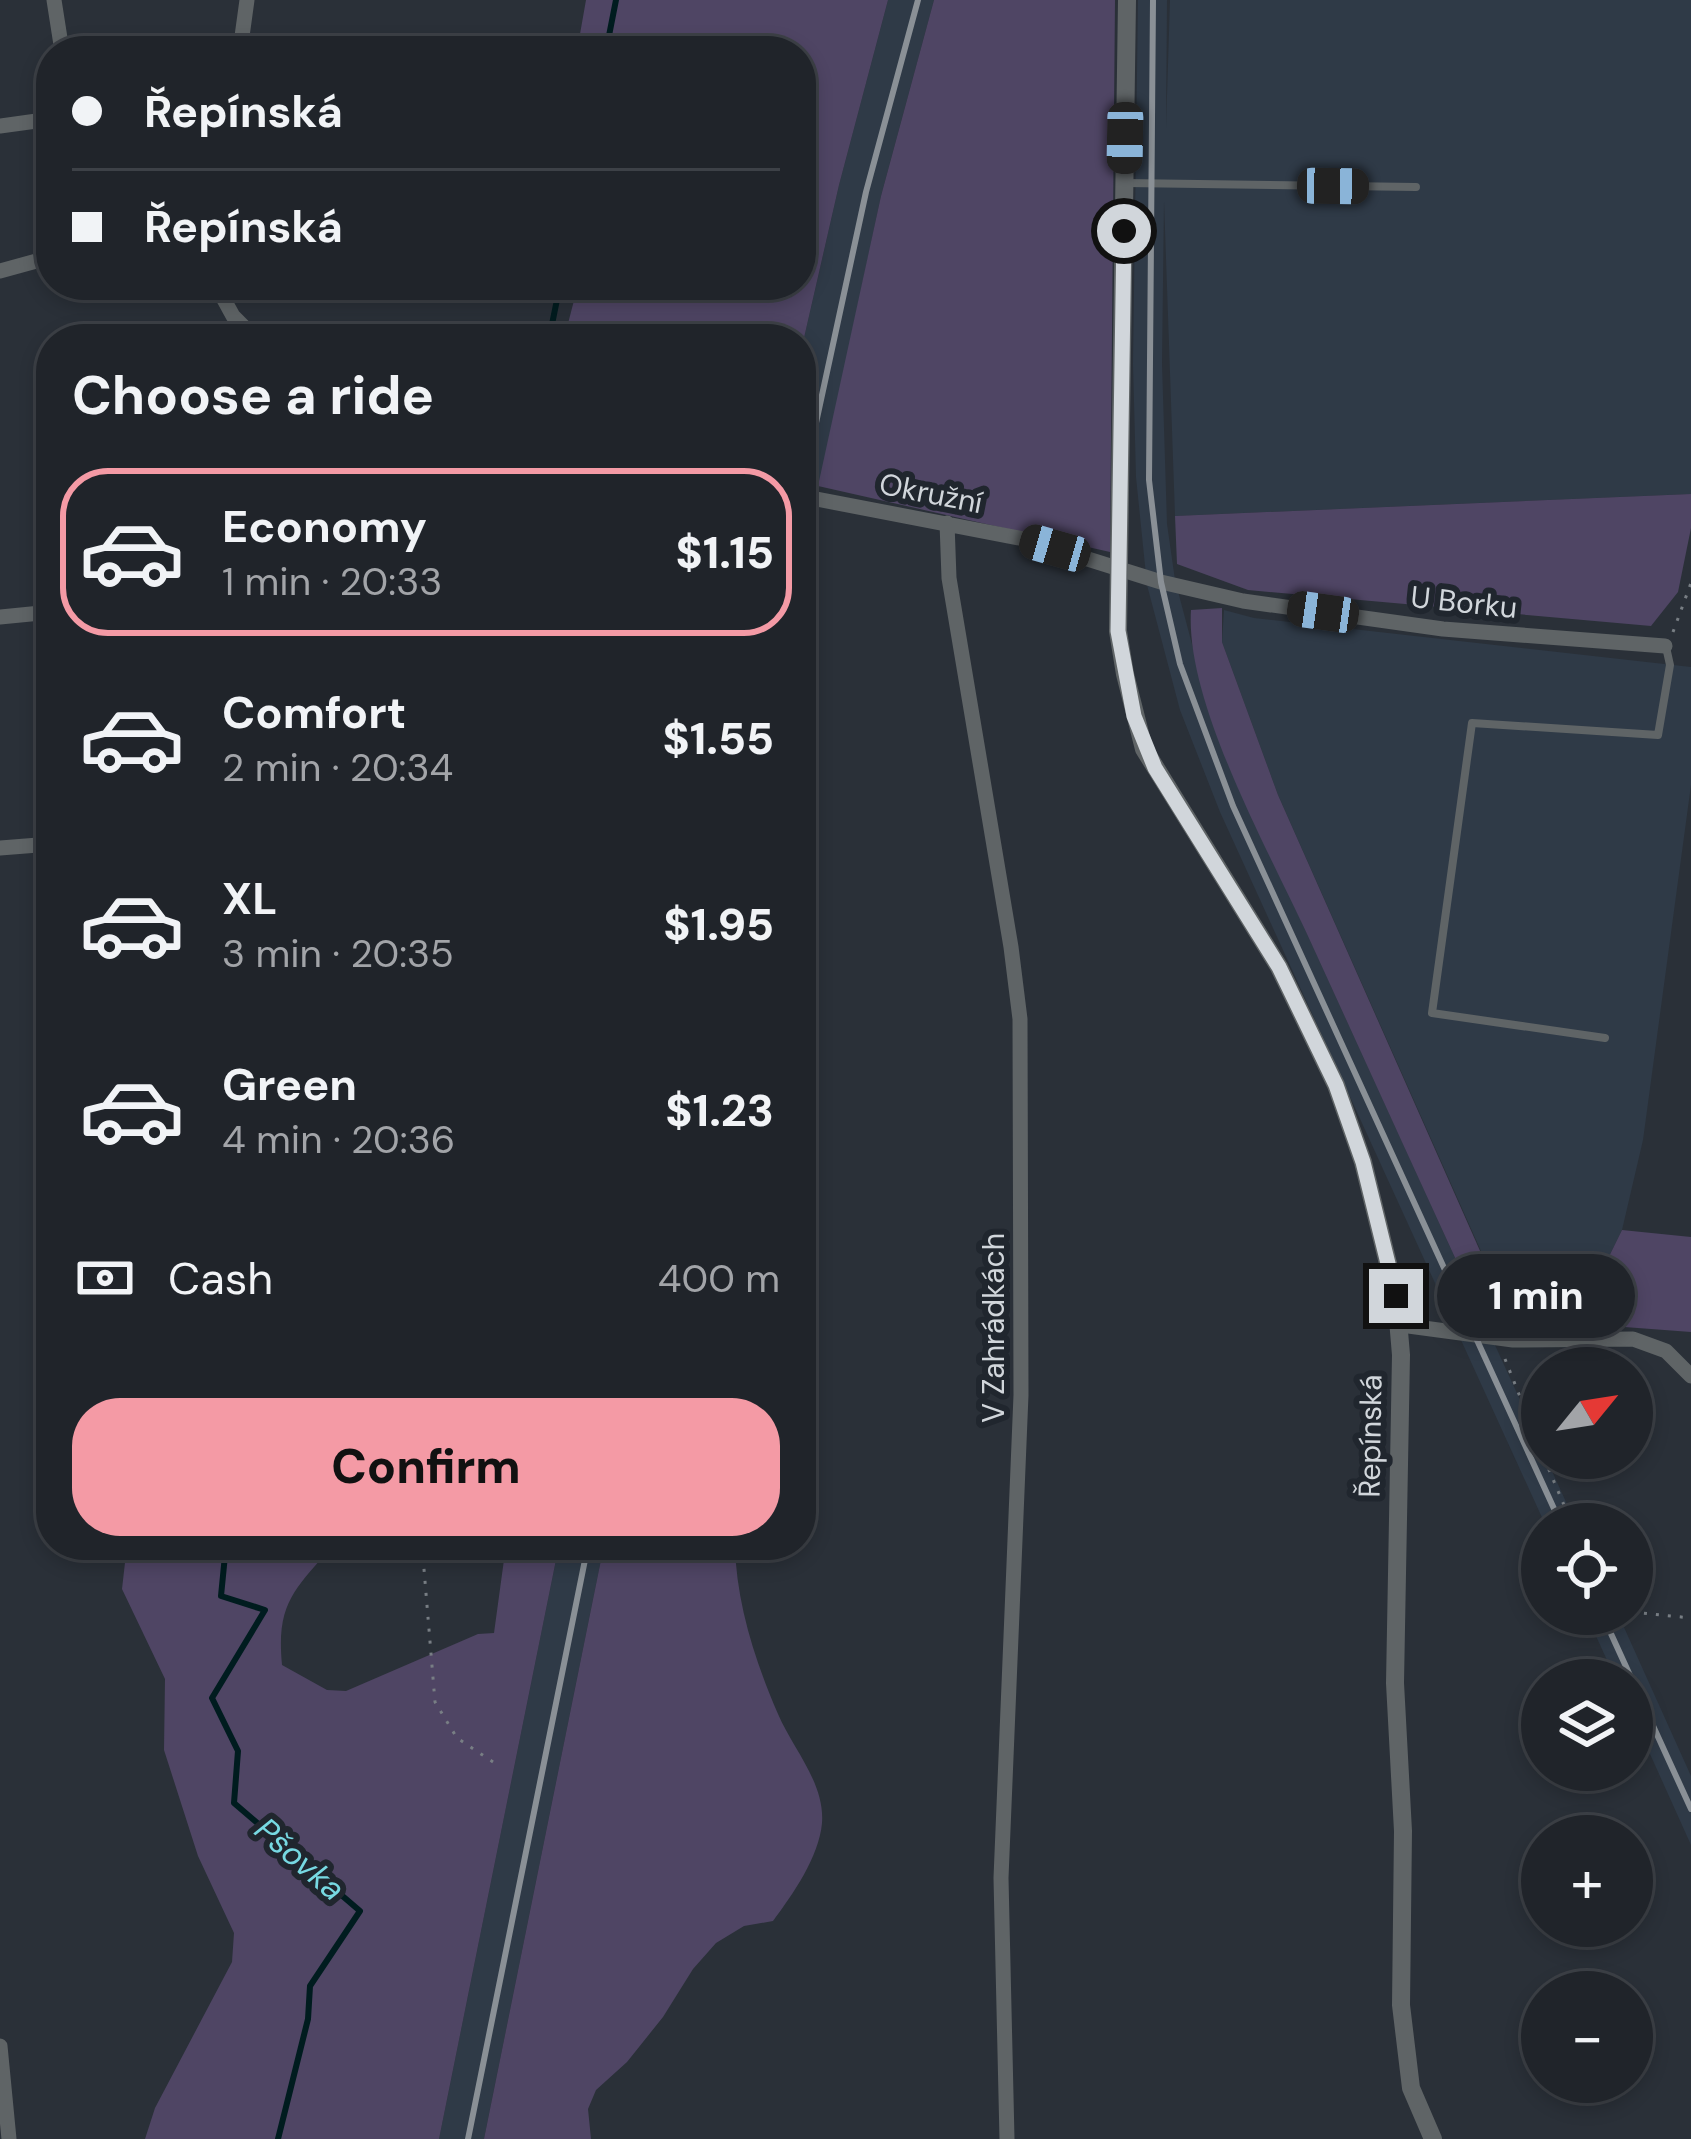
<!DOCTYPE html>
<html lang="en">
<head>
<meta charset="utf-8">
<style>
  :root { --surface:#20242a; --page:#2d3036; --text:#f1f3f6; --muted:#a2a4a8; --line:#3d4147; --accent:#f49aa5 }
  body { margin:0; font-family:"DM Sans",sans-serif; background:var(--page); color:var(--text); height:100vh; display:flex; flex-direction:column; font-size:45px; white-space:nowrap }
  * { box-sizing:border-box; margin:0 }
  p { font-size:39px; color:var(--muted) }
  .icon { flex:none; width:66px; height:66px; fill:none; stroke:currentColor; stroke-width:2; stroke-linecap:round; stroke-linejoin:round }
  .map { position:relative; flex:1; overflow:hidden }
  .details { position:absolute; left:36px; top:324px; width:780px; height:1236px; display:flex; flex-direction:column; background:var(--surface); border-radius:48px; box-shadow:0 6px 18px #0003,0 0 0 3px var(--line) }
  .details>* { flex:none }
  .hud { position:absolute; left:36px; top:36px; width:780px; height:264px; border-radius:48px; box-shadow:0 6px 18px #0003,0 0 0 3px var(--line); display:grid; align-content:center; height:264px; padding:0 36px; background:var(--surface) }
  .needle { width:78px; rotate:60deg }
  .controls { position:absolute; left:1521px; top:1347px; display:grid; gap:24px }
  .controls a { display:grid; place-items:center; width:132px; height:132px; border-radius:50%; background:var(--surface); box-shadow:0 6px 18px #0003,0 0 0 3px var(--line); font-size:60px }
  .end { position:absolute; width:54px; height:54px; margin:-27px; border:15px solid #d1d6db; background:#111; box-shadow:0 0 0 6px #111 }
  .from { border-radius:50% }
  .bubble { position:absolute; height:84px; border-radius:42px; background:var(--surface); box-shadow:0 6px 18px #0003,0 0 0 3px var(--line); font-size:39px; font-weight:800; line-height:84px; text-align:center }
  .car { position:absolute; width:36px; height:72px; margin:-36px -18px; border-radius:15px; box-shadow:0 0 9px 3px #0007; background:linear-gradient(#222 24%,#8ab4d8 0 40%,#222 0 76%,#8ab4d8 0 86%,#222 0) }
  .hud b { display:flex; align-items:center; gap:42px; height:114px; font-size:45px }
  .hud b+b { border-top:3px solid var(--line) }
  .hud i { width:30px; height:30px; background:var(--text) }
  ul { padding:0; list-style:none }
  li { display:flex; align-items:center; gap:36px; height:168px; margin:0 24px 18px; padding:0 12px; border:6px solid transparent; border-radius:48px }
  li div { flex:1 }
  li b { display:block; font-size:45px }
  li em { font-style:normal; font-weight:800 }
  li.current { border-color:var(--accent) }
  li>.icon { width:108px; height:108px; stroke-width:1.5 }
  h2 { padding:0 36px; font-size:54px; line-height:144px }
  .pay { display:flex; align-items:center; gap:30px; height:132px; padding:0 36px; font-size:45px }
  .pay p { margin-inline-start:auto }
  .action { display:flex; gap:24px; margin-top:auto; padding:24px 36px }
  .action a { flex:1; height:138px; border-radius:48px; background:var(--accent); color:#111; font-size:48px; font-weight:800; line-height:138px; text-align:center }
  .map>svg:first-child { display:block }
  .built { fill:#2f3a47 }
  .green { fill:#4f4564 }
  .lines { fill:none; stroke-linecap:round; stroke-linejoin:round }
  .stream { stroke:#001c1f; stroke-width:6 }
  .path { stroke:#787e84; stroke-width:3; stroke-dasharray:3 9; stroke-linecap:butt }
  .service { stroke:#5f6466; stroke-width:8 }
  .minor { stroke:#5f6466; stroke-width:15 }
  .tertiary { stroke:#5f6466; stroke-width:18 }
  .rail { stroke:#8a9096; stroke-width:6 }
  .route { stroke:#d1d6db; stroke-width:15 }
  .labels { text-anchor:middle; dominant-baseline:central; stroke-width:12; stroke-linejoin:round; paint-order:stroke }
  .street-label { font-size:30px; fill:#d1d6db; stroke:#20262e }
  .water-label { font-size:33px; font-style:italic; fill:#77d9e2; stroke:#20262e }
</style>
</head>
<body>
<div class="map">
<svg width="1691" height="2139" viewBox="0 0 1691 2139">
  <rect width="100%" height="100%" fill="#2a3038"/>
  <path class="built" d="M 888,0 L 934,0 L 881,196 L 801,573 L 801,351 L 839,185 Z
    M 1138,0 L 1167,0 L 1166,128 L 1170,0 L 1691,0 L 1691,494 L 1175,516 L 1164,201 L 1162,364 L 1167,524 L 1175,580 L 1207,701 L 1246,800 L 1542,1448 L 1542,1458 L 1546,1458 L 1576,1524 L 1545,1524 L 1220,812 L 1180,710 L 1147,585 L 1136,477 L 1133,364 Z
    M 1224,610 L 1254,618 L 1691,667 L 1691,785 L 1643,1140 L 1622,1230 L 1595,1285 L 1542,1304 L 1501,1296 L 1278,795 L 1222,642 Z
    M 559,1545 L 604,1545 L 484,2139 L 439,2139 Z
    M 1586,1614 L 1618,1614 L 1691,1776 L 1691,1845 L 1632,1714 L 1632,1680 L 1616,1680 Z"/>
  <path class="green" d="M 586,0 L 888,0 L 839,185 L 801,351 L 801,339 L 564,339 L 578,285 L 801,285 L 801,51 L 577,51 Z
    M 934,0 L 1115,0 L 1110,552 L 818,486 L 881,196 Z
    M 1691,494 L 1691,528 L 1678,592 L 1651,626 L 1248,590 L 1177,564 L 1175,516 Z
    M 1222,608 L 1222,642 L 1278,795 L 1500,1296 L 1542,1304 L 1595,1285 L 1622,1230 L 1691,1237 L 1691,1332 L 1611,1326 L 1611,1317 C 1576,1338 1525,1331 1486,1325 C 1426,1195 1367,1065 1307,934 C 1268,849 1185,702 1191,610 Z
    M 801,1223 L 813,1234 L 817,1330 L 801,1356 Z
    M 127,1545 L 333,1545 C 295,1590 276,1602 282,1665 L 327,1690 L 346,1691 L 478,1634 L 494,1633 L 506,1545 L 559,1545 L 439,2139 L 145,2139 L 155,2108 L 232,1962 L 234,1933 L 198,1856 L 164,1750 L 165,1679 L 122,1589 Z
    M 604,1545 L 735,1545 C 736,1602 755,1661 778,1714 C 793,1749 825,1783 822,1823 C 819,1857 793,1894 773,1921 L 744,1926 L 716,1943 L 693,1969 L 663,2017 L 627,2062 L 596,2090 L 588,2109 L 591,2139 L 484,2139 Z"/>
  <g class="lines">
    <path class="stream" d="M 606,51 L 616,0
      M 549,339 L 560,285
      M 226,1545 L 221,1596 L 265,1610 L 212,1698 L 238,1751 L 234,1803 L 360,1911 L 310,1986 L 308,2019 L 278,2139"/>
    <path class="path" d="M 1673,632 L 1691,583
      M 1505,1359 L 1542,1452
      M 1544,1458 L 1572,1524
      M 422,1545 L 435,1702 L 457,1738 L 496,1764
      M 1632,1612 L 1691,1618"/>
    <path class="service" d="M 1126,183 L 1416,187
      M 1605,1038 L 1432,1013 L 1472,723 L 1658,735 L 1670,665 L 1666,647"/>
    <path class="minor" d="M 54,0 L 62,51
      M 240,51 L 247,0
      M 0,126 L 51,119
      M 0,271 L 51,257
      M 216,285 L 233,316 L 256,339
      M 801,496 L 1024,539 L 1161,582 L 1243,601 L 1443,629 L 1665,646
      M 947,523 L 949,578 L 1011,947 L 1020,1019 L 1021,1395 L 1001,1878 L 1007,2139
      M 0,617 L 51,612
      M 0,848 L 51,844
      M 1401,1325 L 1513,1340 L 1633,1339 L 1666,1351 L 1691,1376
      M 0,2046 L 9,2139"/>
    <path class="tertiary" d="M 1127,0 L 1118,631 L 1125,674 L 1144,749 L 1279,967 L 1336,1085 L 1363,1162 L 1396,1296 L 1401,1355 L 1395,1683 L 1403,1831 L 1401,2005 L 1411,2088 L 1433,2139"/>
    <path class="rail" d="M 1153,0 L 1149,480 L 1161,582 L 1180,664 L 1233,806 L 1561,1524
      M 801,492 L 866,192 L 918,0
      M 1602,1614 L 1691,1809
      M 468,2139 L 588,1545"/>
  </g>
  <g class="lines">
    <path class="route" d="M 1124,231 L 1118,631 L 1134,716 L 1155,768 L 1279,967 L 1336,1085 L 1363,1162 L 1396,1296"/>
  </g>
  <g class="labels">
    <g class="street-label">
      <text transform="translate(931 493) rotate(11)">Okružní</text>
      <text transform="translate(1464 602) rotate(6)">U Borku</text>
      <text transform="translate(993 1328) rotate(-90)">V Zahrádkách</text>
      <text transform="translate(1370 1436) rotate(-89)">Řepínská</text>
    </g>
    <g class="water-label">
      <text transform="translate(300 1859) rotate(41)">Pšovka</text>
    </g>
  </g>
</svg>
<div class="controls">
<a><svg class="needle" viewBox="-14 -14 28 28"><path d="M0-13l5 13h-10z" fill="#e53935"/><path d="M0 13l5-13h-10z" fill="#a2a4a8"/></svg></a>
<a><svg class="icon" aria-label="locate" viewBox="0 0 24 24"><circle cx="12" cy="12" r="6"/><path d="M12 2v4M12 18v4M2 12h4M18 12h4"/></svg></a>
<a><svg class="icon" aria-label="layers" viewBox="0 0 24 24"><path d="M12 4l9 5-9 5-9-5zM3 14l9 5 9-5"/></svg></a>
<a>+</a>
<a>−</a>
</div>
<i class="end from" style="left:1124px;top:231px"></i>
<i class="end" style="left:1396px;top:1296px"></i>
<div class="bubble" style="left:1437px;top:1254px;width:198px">1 min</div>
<i class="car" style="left:1125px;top:138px;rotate:181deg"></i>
<i class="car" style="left:1333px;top:186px;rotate:91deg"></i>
<i class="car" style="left:1055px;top:548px;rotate:286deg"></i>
<i class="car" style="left:1323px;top:612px;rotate:278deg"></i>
<div class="hud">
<b><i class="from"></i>Řepínská</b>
<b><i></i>Řepínská</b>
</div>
<section class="details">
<h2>Choose a ride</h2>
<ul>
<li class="current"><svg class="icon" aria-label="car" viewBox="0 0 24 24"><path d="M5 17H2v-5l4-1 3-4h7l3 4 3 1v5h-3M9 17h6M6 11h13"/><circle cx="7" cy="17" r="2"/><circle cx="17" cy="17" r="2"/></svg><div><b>Economy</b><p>1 min · 20:33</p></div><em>$1.15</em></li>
<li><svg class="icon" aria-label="car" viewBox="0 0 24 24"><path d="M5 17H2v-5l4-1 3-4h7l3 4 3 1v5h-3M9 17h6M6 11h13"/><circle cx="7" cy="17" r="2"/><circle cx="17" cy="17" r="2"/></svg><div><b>Comfort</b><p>2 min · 20:34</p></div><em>$1.55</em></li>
<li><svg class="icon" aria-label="car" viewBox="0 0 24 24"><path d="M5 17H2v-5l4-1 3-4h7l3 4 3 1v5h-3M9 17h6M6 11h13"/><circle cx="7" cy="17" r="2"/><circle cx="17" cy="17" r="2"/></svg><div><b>XL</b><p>3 min · 20:35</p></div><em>$1.95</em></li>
<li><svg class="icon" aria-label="car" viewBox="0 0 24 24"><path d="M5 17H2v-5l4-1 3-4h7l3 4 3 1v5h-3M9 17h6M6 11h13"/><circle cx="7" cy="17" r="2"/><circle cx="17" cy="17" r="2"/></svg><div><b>Green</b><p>4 min · 20:36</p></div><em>$1.23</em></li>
</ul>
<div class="pay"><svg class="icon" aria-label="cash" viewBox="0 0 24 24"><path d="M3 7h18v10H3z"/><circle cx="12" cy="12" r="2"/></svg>Cash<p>400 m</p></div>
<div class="action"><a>Confirm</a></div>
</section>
</div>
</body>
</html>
